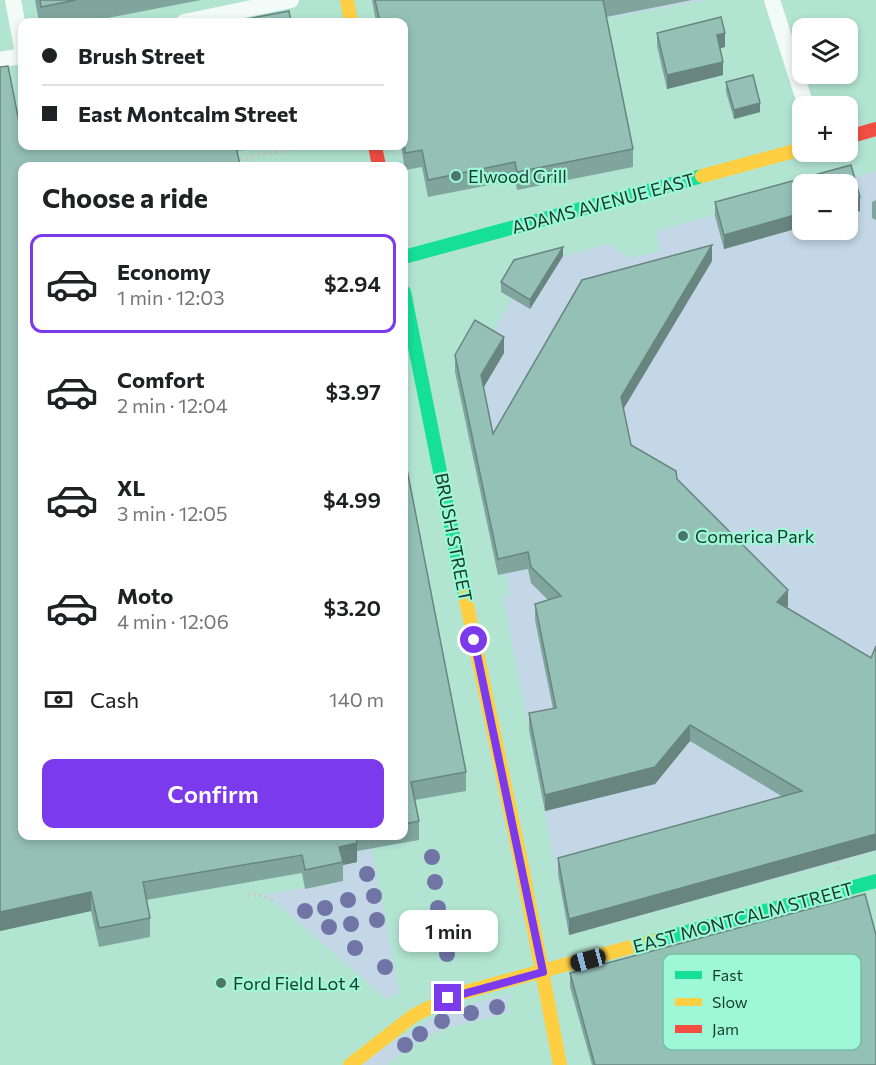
<!DOCTYPE html>
<html lang="en">
<head>
<meta charset="utf-8">
<style>
  :root { --surface:#fff; --page:#f6f6f6; --text:#202124; --muted:#757577; --line:#e0e0e0; --accent:#7c3aed }
  body { margin:0; font-family:Commissioner,sans-serif; background:var(--page); color:var(--text); height:100vh; display:flex; flex-direction:column; font-size:22px; white-space:nowrap }
  * { box-sizing:border-box; margin:0 }
  p { font-size:20px; color:var(--muted) }
  .icon { flex:none; width:33px; height:33px; fill:none; stroke:currentColor; stroke-width:2; stroke-linecap:round; stroke-linejoin:round }
  .map { position:relative; flex:1; overflow:hidden }
  .details { position:absolute; left:18px; top:162px; width:390px; height:678px; display:flex; flex-direction:column; background:var(--surface); border-radius:12px; box-shadow:0 3px 9px #0003 }
  .details>* { flex:none }
  .hud { position:absolute; left:18px; top:18px; width:390px; height:132px; border-radius:12px; box-shadow:0 3px 9px #0003; display:grid; align-content:center; height:132px; padding:0 24px; background:var(--surface) }
  .tools { position:absolute; left:792px; top:18px; display:grid; gap:12px }
  .tools a { display:grid; place-items:center; width:66px; height:66px; border-radius:12px; background:var(--surface); box-shadow:0 3px 9px #0003; font-size:30px }
  .end { position:absolute; width:27px; height:27px; margin:-14px; border:8px solid #7c3aed; background:#fff; box-shadow:0 0 0 3px #fff }
  .from { border-radius:50% }
  .bubble { position:absolute; height:42px; border-radius:12px; background:var(--surface); box-shadow:0 3px 9px #0003; font-size:20px; font-weight:600; line-height:42px; text-align:center }
  .car { position:absolute; width:18px; height:36px; margin:-18px -9px; border-radius:8px; box-shadow:0 0 4px 2px #0007; background:linear-gradient(#222 24%,#8ab4d8 0 40%,#222 0 76%,#8ab4d8 0 86%,#222 0) }
  .hud b { display:flex; align-items:center; gap:21px; height:57px; font-size:22px }
  .hud b+b { border-top:2px solid var(--line) }
  .hud i { width:15px; height:15px; background:var(--text) }
  ul { padding:0; list-style:none }
  li { display:flex; align-items:center; gap:18px; height:99px; margin:0 12px 9px; padding:0 12px; border:3px solid transparent; border-radius:12px }
  li div { flex:1 }
  li b { display:block; font-size:22px }
  li em { font-style:normal; font-weight:600 }
  li.current { border-color:var(--accent) }
  li>.icon { width:54px; height:54px; stroke-width:1.5 }
  h2 { padding:0 24px; font-size:27px; line-height:72px }
  .pay { display:flex; align-items:center; gap:15px; height:66px; padding:0 24px; font-size:22px }
  .pay p { margin-inline-start:auto }
  .primary-button { display:flex; gap:12px; margin-top:auto; padding:12px 24px }
  .primary-button a { flex:1; height:69px; border-radius:12px; background:var(--accent); color:#fff; font-size:24px; font-weight:600; line-height:69px; text-align:center }
  .map>svg:first-child { display:block }
  .green { fill:#c3d7e6 }
  .lines { fill:none; stroke-linecap:round; stroke-linejoin:round }
  .path { stroke:#c2d2cd; stroke-width:4; stroke-dasharray:3 3; stroke-linecap:butt }
  .street { stroke:#f3fbf8; stroke-width:16 }
  .fast { stroke:#16e098; stroke-width:14 }
  .slow { stroke:#ffcf43; stroke-width:14 }
  .jam { stroke:#f24e42; stroke-width:14 }
  .tree { fill:#7175a6 }
  .wall { fill:#80a59d }
  .shaded-wall { fill:#68867f }
  .building { fill:#95c0b6; stroke:#68867f; stroke-width:1.5 }
  .route { stroke:#7c3aed; stroke-width:8 }
  .poi-dot { fill:#4c7668; stroke:#9ef8d8; stroke-width:2 }
  .labels { text-anchor:middle; dominant-baseline:central; stroke-width:4.5; stroke-linejoin:round; paint-order:stroke }
  .poi-label { font-size:18px; fill:#153b2f; stroke:#9ef8d8; text-anchor:start }
  .street-label { font-size:18px; fill:#153b2f; stroke:#9ef8d8 }
  .key { fill:#9ef8d8; stroke:#75bfa5; stroke-width:1.5 }
  .key-label { font-size:16px; fill:#153b2f }
</style>
</head>
<body>
<div class="map">
<svg width="876" height="1065" viewBox="0 0 876 1065">
  <rect width="100%" height="100%" fill="#b2e4d2"/>
  <path class="green" d="M 606,0 L 705,0 L 610,18 Z
    M 876,171 L 876,851 L 569,935 L 503,597 L 510,595 L 506,574 L 498,575 L 481,494 L 475,337 L 486,343 L 512,299 L 501,292 L 514,270 L 607,244 L 631,258 L 660,251 L 656,231 L 802,192 L 802,230 L 848,230 L 848,184 L 829,184 Z
    M 372,849 L 399,992 L 387,999 L 275,902 L 262,895 L 343,881 L 339,866 L 355,852 Z
    M 511,994 L 506,1003 L 510,1012 L 443,1029 L 404,1051 L 387,1065 L 361,1065 L 372,1054 L 446,1010 Z"/>
  <g class="lines">
    <path class="path" d="M 243,166 L 241,159 L 296,148
      M 837,861 L 839,870
      M 247,895 L 262,895 L 275,902"/>
    <path class="street" d="M 13,0 L 22,48
      M 772,0 L 806,106
      M 184,22 L 291,0
      M 0,60 L 22,56"/>
    <path class="fast" d="M 404,257 L 702,176
      M 404,292 L 465,596
      M 653,941 L 876,881"/>
    <path class="slow" d="M 347,0 L 351,22
      M 702,176 L 802,149
      M 465,596 L 522,867 L 560,1065
      M 350,1065 L 413,1016 L 454,995 L 653,941"/>
    <path class="jam" d="M 848,137 L 876,129
      M 375,146 L 379,166"/>
  </g>
  <g class="tree">
    <circle cx="432" cy="857" r="8"/>
    <circle cx="367" cy="874" r="8"/>
    <circle cx="435" cy="882" r="8"/>
    <circle cx="374" cy="896" r="8"/>
    <circle cx="348" cy="900" r="8"/>
    <circle cx="325" cy="908" r="8"/>
    <circle cx="438" cy="908" r="8"/>
    <circle cx="305" cy="911" r="8"/>
    <circle cx="377" cy="920" r="8"/>
    <circle cx="351" cy="924" r="8"/>
    <circle cx="329" cy="927" r="8"/>
    <circle cx="445" cy="930" r="8"/>
    <circle cx="355" cy="948" r="8"/>
    <circle cx="447" cy="954" r="8"/>
    <circle cx="385" cy="967" r="8"/>
    <circle cx="497" cy="1007" r="8"/>
    <circle cx="471" cy="1013" r="8"/>
    <circle cx="442" cy="1021" r="8"/>
    <circle cx="420" cy="1034" r="8"/>
    <circle cx="405" cy="1045" r="8"/>
  </g>
  <path class="wall" d="M 35,0 L 201,0 L 87,22 L 39,22 Z
    M 372,0 L 692,0 L 606,17 L 633,149 L 633,167 L 517,190 L 515,180 L 428,197 L 422,167 L 405,170 L 401,146 L 404,146 L 404,22 L 376,22 Z
    M 657,33 L 725,47 L 720,48 L 723,75 L 667,89 L 657,46 Z
    M 0,67 L 24,147 L 32,146 L 268,146 L 237,151 L 22,836 L 404,836 L 404,454 L 466,772 L 466,791 L 415,800 L 419,821 L 419,840 L 357,851 L 357,862 L 343,865 L 343,881 L 305,889 L 302,873 L 146,900 L 150,918 L 150,937 L 99,947 L 91,911 L 0,931 Z
    M 726,82 L 760,112 L 734,119 L 726,92 Z
    M 851,165 L 860,197 L 860,211 L 848,214 L 848,184 L 802,184 L 802,227 L 724,249 L 715,216 L 715,202 Z
    M 876,200 L 876,220 L 872,218 L 872,202 Z
    M 563,256 L 530,309 L 501,292 L 501,282 Z
    M 712,261 L 623,409 L 631,445 L 677,479 L 788,606 L 786,608 L 871,658 L 876,646 L 876,850 L 569,935 L 558,874 L 558,858 L 783,797 L 690,741 L 655,784 L 545,811 L 529,730 L 529,713 L 553,709 L 535,620 L 535,604 L 548,600 L 531,583 L 528,569 L 498,575 L 455,372 L 455,355 L 504,353 L 483,388 L 493,434 Z
    M 570,973 L 876,1065 L 592,1065 L 570,987 Z"/>
  <path class="shaded-wall" d="M 725,33 L 725,47 L 717,49 L 717,35 Z
    M 723,62 L 723,75 L 667,89 L 667,75 Z
    M 760,103 L 760,112 L 734,119 L 734,110 Z
    M 860,197 L 860,211 L 848,214 L 848,201 Z
    M 802,213 L 802,227 L 724,249 L 724,235 Z
    M 712,245 L 712,261 L 621,413 L 621,397 Z
    M 563,247 L 563,256 L 530,309 L 530,300 Z
    M 504,337 L 504,353 L 481,392 L 481,375 Z
    M 788,590 L 788,606 L 777,618 L 777,602 Z
    M 690,725 L 690,741 L 655,784 L 545,811 L 545,795 Z
    M 876,834 L 876,850 L 569,935 L 569,919 Z
    M 357,843 L 357,862 L 343,865 L 339,847 Z
    M 91,892 L 91,911 L 0,931 L 0,912 Z"/>
  <path class="building" d="M 40,0 L 76,0 L 41,7 Z
    M 375,0 L 603,0 L 633,149 L 517,172 L 515,162 L 428,180 L 422,150 L 405,153 L 404,143 L 404,22 L 380,22 Z
    M 289,11 L 291,22 L 231,22 Z
    M 721,17 L 725,33 L 717,35 L 723,62 L 667,75 L 657,33 Z
    M 8,66 L 22,137 L 22,146 L 24,146 L 24,147 L 32,146 L 236,146 L 240,165 L 251,166 L 22,166 L 22,836 L 356,836 L 357,843 L 339,847 L 343,862 L 305,870 L 302,855 L 143,882 L 150,918 L 99,928 L 91,892 L 0,912 L 0,67 Z
    M 753,75 L 760,103 L 734,110 L 726,82 Z
    M 851,165 L 860,197 L 848,201 L 848,184 L 802,184 L 802,213 L 724,235 L 715,202 Z
    M 712,245 L 621,397 L 631,445 L 676,471 L 677,479 L 788,590 L 777,602 L 871,658 L 876,646 L 876,834 L 569,919 L 558,858 L 802,791 L 690,725 L 655,767 L 545,795 L 529,713 L 556,708 L 535,604 L 561,596 L 531,567 L 528,552 L 498,559 L 455,355 L 475,320 L 504,337 L 481,375 L 493,434 L 582,280 Z
    M 563,247 L 530,300 L 501,282 L 514,260 Z
    M 404,454 L 466,772 L 411,782 L 419,821 L 404,824 Z
    M 865,894 L 876,935 L 876,1065 L 595,1065 L 570,973 Z"/>
  <g class="lines">
    <path class="route" d="M 448,998 L 543,972 L 474,640"/>
  </g>
  <g class="poi-dot">
    <circle cx="456" cy="176" r="6"/>
    <circle cx="683" cy="536" r="6"/>
    <circle cx="221" cy="983" r="6"/>
  </g>
  <g class="labels">
    <g class="poi-label">
      <text x="468" y="176">Elwood Grill</text>
      <text x="695" y="536">Comerica Park</text>
      <text x="233" y="983">Ford Field Lot 4</text>
    </g>
    <g class="street-label">
      <text transform="translate(603 203) rotate(-15)">ADAMS AVENUE EAST</text>
      <text transform="translate(454 537) rotate(79)">BRUSH STREET</text>
      <text transform="translate(743 917) rotate(-15)">EAST MONTCALM STREET</text>
    </g>
  </g>
  <rect x="663" y="954" width="198" height="96" rx="9" class="key"/>
  <rect x="675" y="971" width="27" height="8" fill="#16e098"/>
  <rect x="675" y="998" width="27" height="8" fill="#ffcf43"/>
  <rect x="675" y="1025" width="27" height="8" fill="#f24e42"/>
  <g class="key-label">
    <text x="712" y="981">Fast</text>
    <text x="712" y="1008">Slow</text>
    <text x="712" y="1035">Jam</text>
  </g>
</svg>
<div class="tools">
<a><svg class="icon" aria-label="layers" viewBox="0 0 24 24"><path d="M12 4l9 5-9 5-9-5zM3 14l9 5 9-5"/></svg></a>
<a>+</a>
<a>−</a>
</div>
<i class="end from" style="left:474px;top:640px"></i>
<i class="end" style="left:448px;top:998px"></i>
<div class="bubble" style="left:399px;top:910px;width:99px">1 min</div>
<i class="car" style="left:588px;top:960px;rotate:255deg"></i>
<div class="hud">
<b><i class="from"></i>Brush Street</b>
<b><i></i>East Montcalm Street</b>
</div>
<section class="details">
<h2>Choose a ride</h2>
<ul>
<li class="current"><svg class="icon" aria-label="car" viewBox="0 0 24 24"><path d="M5 17H2v-5l4-1 3-4h7l3 4 3 1v5h-3M9 17h6M6 11h13"/><circle cx="7" cy="17" r="2"/><circle cx="17" cy="17" r="2"/></svg><div><b>Economy</b><p>1 min · 12:03</p></div><em>$2.94</em></li>
<li><svg class="icon" aria-label="car" viewBox="0 0 24 24"><path d="M5 17H2v-5l4-1 3-4h7l3 4 3 1v5h-3M9 17h6M6 11h13"/><circle cx="7" cy="17" r="2"/><circle cx="17" cy="17" r="2"/></svg><div><b>Comfort</b><p>2 min · 12:04</p></div><em>$3.97</em></li>
<li><svg class="icon" aria-label="car" viewBox="0 0 24 24"><path d="M5 17H2v-5l4-1 3-4h7l3 4 3 1v5h-3M9 17h6M6 11h13"/><circle cx="7" cy="17" r="2"/><circle cx="17" cy="17" r="2"/></svg><div><b>XL</b><p>3 min · 12:05</p></div><em>$4.99</em></li>
<li><svg class="icon" aria-label="car" viewBox="0 0 24 24"><path d="M5 17H2v-5l4-1 3-4h7l3 4 3 1v5h-3M9 17h6M6 11h13"/><circle cx="7" cy="17" r="2"/><circle cx="17" cy="17" r="2"/></svg><div><b>Moto</b><p>4 min · 12:06</p></div><em>$3.20</em></li>
</ul>
<div class="pay"><svg class="icon" aria-label="cash" viewBox="0 0 24 24"><path d="M3 7h18v10H3z"/><circle cx="12" cy="12" r="2"/></svg>Cash<p>140 m</p></div>
<div class="primary-button"><a>Confirm</a></div>
</section>
</div>
</body>
</html>
